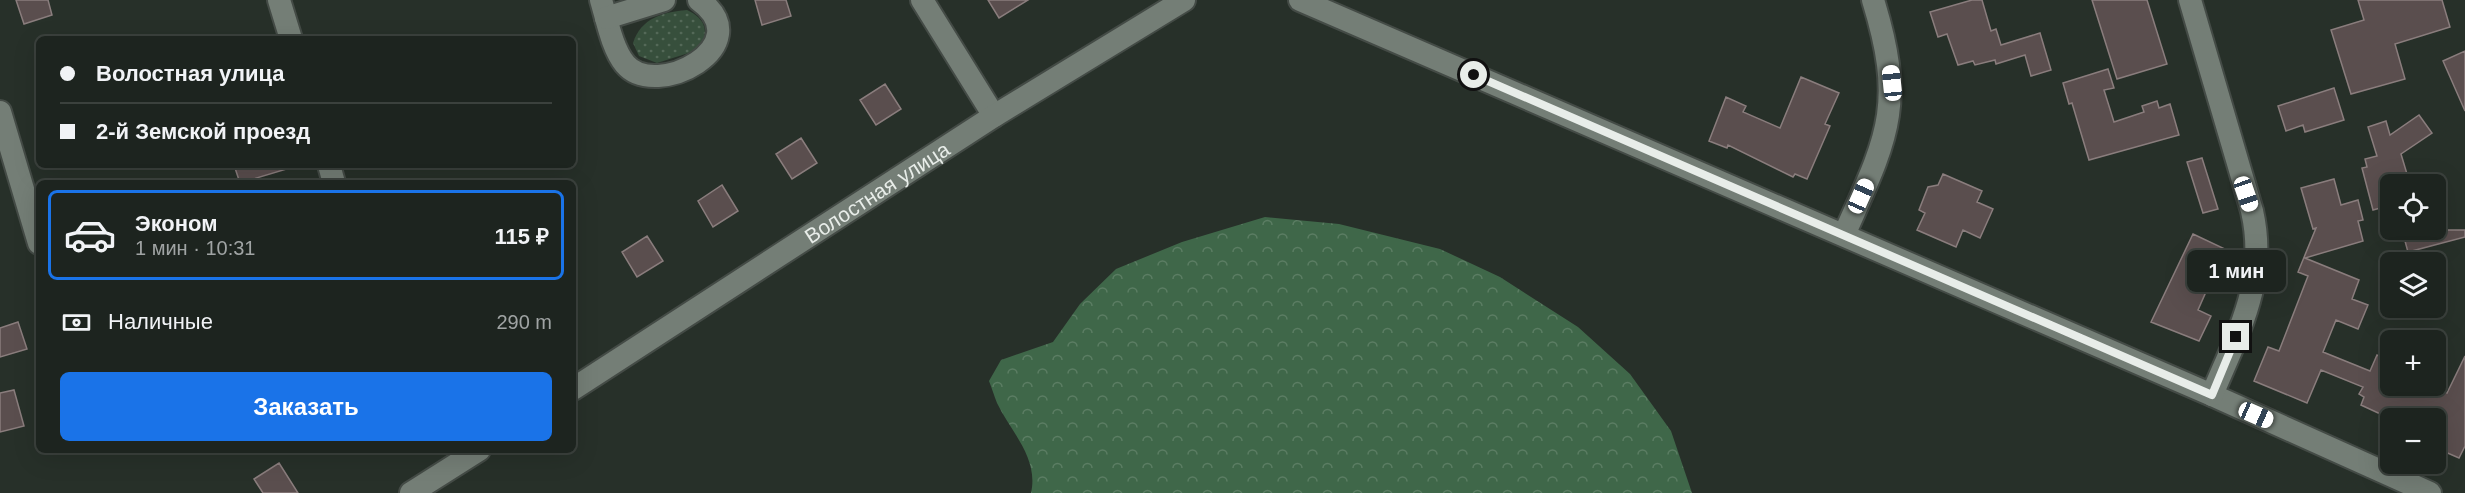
<!DOCTYPE html>
<html lang="ru">
<head>
<meta charset="utf-8">
<style>
  :root { --surface:#1d241f; --page:#252c28; --text:#f1f3f6; --muted:#a0a4a4; --line:#3b413d; --accent:#1a73e8 }
  body { margin:0; font-family:Arial,sans-serif; background:var(--page); color:var(--text); height:100vh; display:flex; flex-direction:column; font-size:22px; white-space:nowrap }
  * { box-sizing:border-box; margin:0 }
  p { font-size:20px; color:var(--muted) }
  .icon { flex:none; width:33px; height:33px; fill:none; stroke:currentColor; stroke-width:2; stroke-linecap:round; stroke-linejoin:round }
  .map { position:relative; flex:1; overflow:hidden }
  .side { position:absolute; left:36px; top:180px; width:540px; height:273px; display:flex; flex-direction:column; background:var(--surface); border-radius:9px; box-shadow:0 6px 24px #0002,0 0 0 2px var(--line) }
  .side>* { flex:none }
  .guide { position:absolute; left:36px; top:36px; width:540px; height:132px; border-radius:9px; box-shadow:0 6px 24px #0002,0 0 0 2px var(--line); display:grid; align-content:center; height:132px; padding:0 24px; background:var(--surface) }
  .controls { position:absolute; left:2380px; top:174px; display:grid; gap:12px }
  .controls a { display:grid; place-items:center; width:66px; height:66px; border-radius:9px; background:var(--surface); box-shadow:0 6px 24px #0002,0 0 0 2px var(--line); font-size:30px }
  .end { position:absolute; width:27px; height:27px; margin:-14px; border:8px solid #e8ede9; background:#111; box-shadow:0 0 0 3px #111 }
  .from { border-radius:50% }
  .bubble { position:absolute; height:42px; border-radius:9px; background:var(--surface); box-shadow:0 6px 24px #0002,0 0 0 2px var(--line); font-size:20px; font-weight:700; line-height:42px; text-align:center }
  .car { position:absolute; width:18px; height:36px; margin:-18px -9px; border-radius:8px; box-shadow:0 0 4px 2px #0007; background:linear-gradient(#fff 24%,#345 0 40%,#fff 0 76%,#345 0 86%,#fff 0) }
  .guide b { display:flex; align-items:center; gap:21px; height:57px; font-size:22px }
  .guide b+b { border-top:2px solid var(--line) }
  .guide i { width:15px; height:15px; background:var(--text) }
  ul { padding:10px 0 0; list-style:none }
  li { display:flex; align-items:center; gap:18px; height:90px; margin:0 12px 9px; padding:0 12px; border:3px solid var(--line); border-radius:9px }
  li div { flex:1 }
  li b { display:block; font-size:22px }
  li em { font-style:normal; font-weight:700 }
  li.current { border-color:var(--accent) }
  li>.icon { width:54px; height:54px; stroke-width:1.5 }
  .pay { display:flex; align-items:center; gap:15px; height:66px; padding:0 24px; font-size:22px }
  .pay p { margin-inline-start:auto }
  .action { display:flex; gap:12px; margin-top:auto; padding:12px 24px }
  .action a { flex:1; height:69px; border-radius:9px; background:var(--accent); color:#fff; font-size:24px; font-weight:700; line-height:69px; text-align:center }
  .map>svg:first-child { display:block }
  .grass { fill:url(#grass-dots) }
  .forest { fill:url(#forest-crowns) }
  .building { fill:#5a4e4e; stroke:#8a7d7d; stroke-width:1.5 }
  .lines { fill:none; stroke-linecap:round; stroke-linejoin:round }
  .street-casing { stroke:#444b46; stroke-width:26 }
  .street { stroke:#747e76; stroke-width:22 }
  .route { stroke:#e8ede9; stroke-width:8 }
  .labels { text-anchor:middle; dominant-baseline:central; stroke-width:4.5; stroke-linejoin:round; paint-order:stroke }
  .street-label { font-size:21px; fill:#e8ede9; stroke:#131714 }
</style>
</head>
<body>
<div class="map">
<svg width="2465" height="493" viewBox="0 0 2465 493">
  <defs>
    <pattern id="grass-dots" width="8" height="8" patternUnits="userSpaceOnUse" patternTransform="scale(1.5)"><rect width="8" height="8" fill="#374f3c"/><path d="M2 2h.1M6 6h.1" fill="none" stroke="#546958" stroke-width="1.8" stroke-linecap="round"/></pattern>
    <pattern id="forest-crowns" width="20" height="18" patternUnits="userSpaceOnUse" patternTransform="scale(1.5)"><rect width="20" height="18" fill="#3f6749"/><path d="M2 6a3 3 0 1 1 6 0M12 15a3 3 0 1 1 6 0" fill="none" stroke="#5b7d63"/></pattern>
  </defs>
  <rect width="100%" height="100%" fill="#273029"/>
  <path class="grass" d="M 687,10 C 706,19 710,32 698,50 L 657,63 L 639,56 L 633,43 C 641,18 663,12 687,10 Z"/>
  <path class="forest" d="M 1265,217 L 1339,224 L 1440,249 L 1500,277 L 1578,327 L 1630,374 L 1671,431 L 1692,493 L 1031,493 C 1039,458 1011,432 997,403 C 994,396 992,388 989,381 L 1001,360 L 1053,342 L 1080,304 L 1116,269 L 1182,242 Z"/>
  <path class="building" d="M 16,0 L 48,0 L 52,15 L 24,24 Z
    M 755,0 L 786,0 L 791,16 L 762,25 Z
    M 988,0 L 1028,0 L 999,18 Z
    M 1972,0 L 1982,0 L 1991,31 L 1996,29 L 2001,45 L 2040,33 L 2051,70 L 2031,76 L 2025,55 L 1996,64 L 1995,60 L 1975,65 L 1973,61 L 1958,65 L 1947,34 L 1938,37 L 1930,12 Z
    M 2092,0 L 2147,0 L 2167,64 L 2117,79 Z
    M 2358,0 L 2442,0 L 2450,27 L 2395,44 L 2405,79 L 2351,94 L 2331,30 L 2364,20 Z
    M 2465,51 L 2465,111 L 2443,61 Z
    M 2108,69 L 2114,88 L 2104,90 L 2114,122 L 2144,112 L 2142,106 L 2157,101 L 2159,108 L 2170,104 L 2179,135 L 2089,160 L 2072,103 L 2069,104 L 2063,83 Z
    M 1801,77 L 1839,93 L 1825,124 L 1830,126 L 1807,179 L 1795,174 L 1793,177 L 1728,145 L 1727,148 L 1709,141 L 1726,97 L 1746,106 L 1743,112 L 1780,128 Z
    M 885,84 L 901,109 L 876,125 L 860,100 Z
    M 2334,88 L 2344,120 L 2305,132 L 2303,125 L 2286,131 L 2278,106 Z
    M 2419,115 L 2432,133 L 2401,154 L 2410,184 L 2391,184 L 2391,205 L 2373,210 L 2362,168 L 2367,167 L 2365,159 L 2377,156 L 2368,127 L 2386,121 L 2390,135 Z
    M 801,138 L 817,163 L 792,179 L 776,154 Z
    M 2202,158 L 2218,209 L 2203,213 L 2187,162 Z
    M 234,165 L 290,165 L 290,168 L 240,183 Z
    M 1943,174 L 1982,191 L 1977,202 L 1993,209 L 1980,238 L 1963,230 L 1956,247 L 1917,230 L 1925,213 L 1919,210 L 1928,187 L 1938,185 Z
    M 2334,179 L 2341,205 L 2358,200 L 2363,220 L 2358,221 L 2363,241 L 2305,258 L 2359,280 L 2352,299 L 2368,305 L 2358,329 L 2336,320 L 2323,352 L 2370,371 L 2377,355 L 2391,362 L 2391,386 L 2430,386 L 2447,393 L 2465,356 L 2465,446 L 2459,458 L 2436,448 L 2436,418 L 2389,418 L 2361,405 L 2364,397 L 2359,394 L 2363,387 L 2321,370 L 2307,403 L 2254,381 L 2268,347 L 2279,351 L 2308,276 L 2298,272 L 2316,228 L 2313,229 L 2301,188 Z
    M 722,185 L 738,211 L 713,227 L 698,201 Z
    M 2402,230 L 2465,230 L 2465,237 L 2408,252 Z
    M 2193,234 L 2225,249 L 2198,310 L 2211,316 L 2199,341 L 2151,322 Z
    M 647,236 L 663,261 L 637,277 L 622,252 Z
    M 18,322 L 27,349 L 0,357 L 0,328 Z
    M 14,390 L 24,426 L 0,432 L 0,393 Z
    M 279,463 L 298,493 L 263,493 L 254,479 Z"/>
  <g class="lines">
    <g class="street-casing">
      <g id="street">
        <path d="M 279,0 L 291,39"/>
        <path d="M 601,0 C 607,20 612,48 625,64 C 656,101 761,45 699,0"/>
        <path d="M 922,0 L 994,116"/>
        <path d="M 1300,0 L 2212,395 L 2430,493"/>
        <path d="M 2190,0 L 2252,211 C 2268,281 2238,332 2212,395"/>
        <path d="M 606,18 L 664,0"/>
        <path d="M 0,112 L 39,243"/>
        <path d="M 329,165 L 334,183"/>
        <path d="M 1844,235 C 1887,138 1906,107 1873,0"/>
        <path id="s1" d="M 573,389 L 994,116 L 1184,0"/>
        <path d="M 411,493 L 479,450"/>
      </g>
    </g>
    <use href="#street" class="street"/>
  </g>
  <g class="lines">
    <path class="route" d="M 1474,75 L 2212,395 L 2236,337"/>
  </g>
  <g class="labels">
    <g class="street-label">
      <text stroke="none"><textPath href="#s1" startOffset="362">Волостная улица</textPath></text>
    </g>
  </g>
</svg>
<div class="controls">
<a><svg class="icon" aria-label="locate" viewBox="0 0 24 24"><circle cx="12" cy="12" r="6"/><path d="M12 2v4M12 18v4M2 12h4M18 12h4"/></svg></a>
<a><svg class="icon" aria-label="layers" viewBox="0 0 24 24"><path d="M12 4l9 5-9 5-9-5zM3 14l9 5 9-5"/></svg></a>
<a>+</a>
<a>−</a>
</div>
<i class="end from" style="left:1474px;top:75px"></i>
<i class="end" style="left:2236px;top:337px"></i>
<div class="bubble" style="left:2187px;top:250px;width:99px">1 мин</div>
<i class="car" style="left:1892px;top:83px;rotate:354deg"></i>
<i class="car" style="left:2246px;top:194px;rotate:161deg"></i>
<i class="car" style="left:1861px;top:196px;rotate:24deg"></i>
<i class="car" style="left:2256px;top:415px;rotate:114deg"></i>
<div class="guide">
<b><i class="from"></i>Волостная улица</b>
<b><i></i>2-й Земской проезд</b>
</div>
<section class="side">
<ul>
<li class="current"><svg class="icon" aria-label="car" viewBox="0 0 24 24"><path d="M5 17H2v-5l4-1 3-4h7l3 4 3 1v5h-3M9 17h6M6 11h13"/><circle cx="7" cy="17" r="2"/><circle cx="17" cy="17" r="2"/></svg><div><b>Эконом</b><p>1 мин · 10:31</p></div><em>115 ₽</em></li>
</ul>
<div class="pay"><svg class="icon" aria-label="cash" viewBox="0 0 24 24"><path d="M3 7h18v10H3z"/><circle cx="12" cy="12" r="2"/></svg>Наличные<p>290 m</p></div>
<div class="action"><a>Заказать</a></div>
</section>
</div>
</body>
</html>
